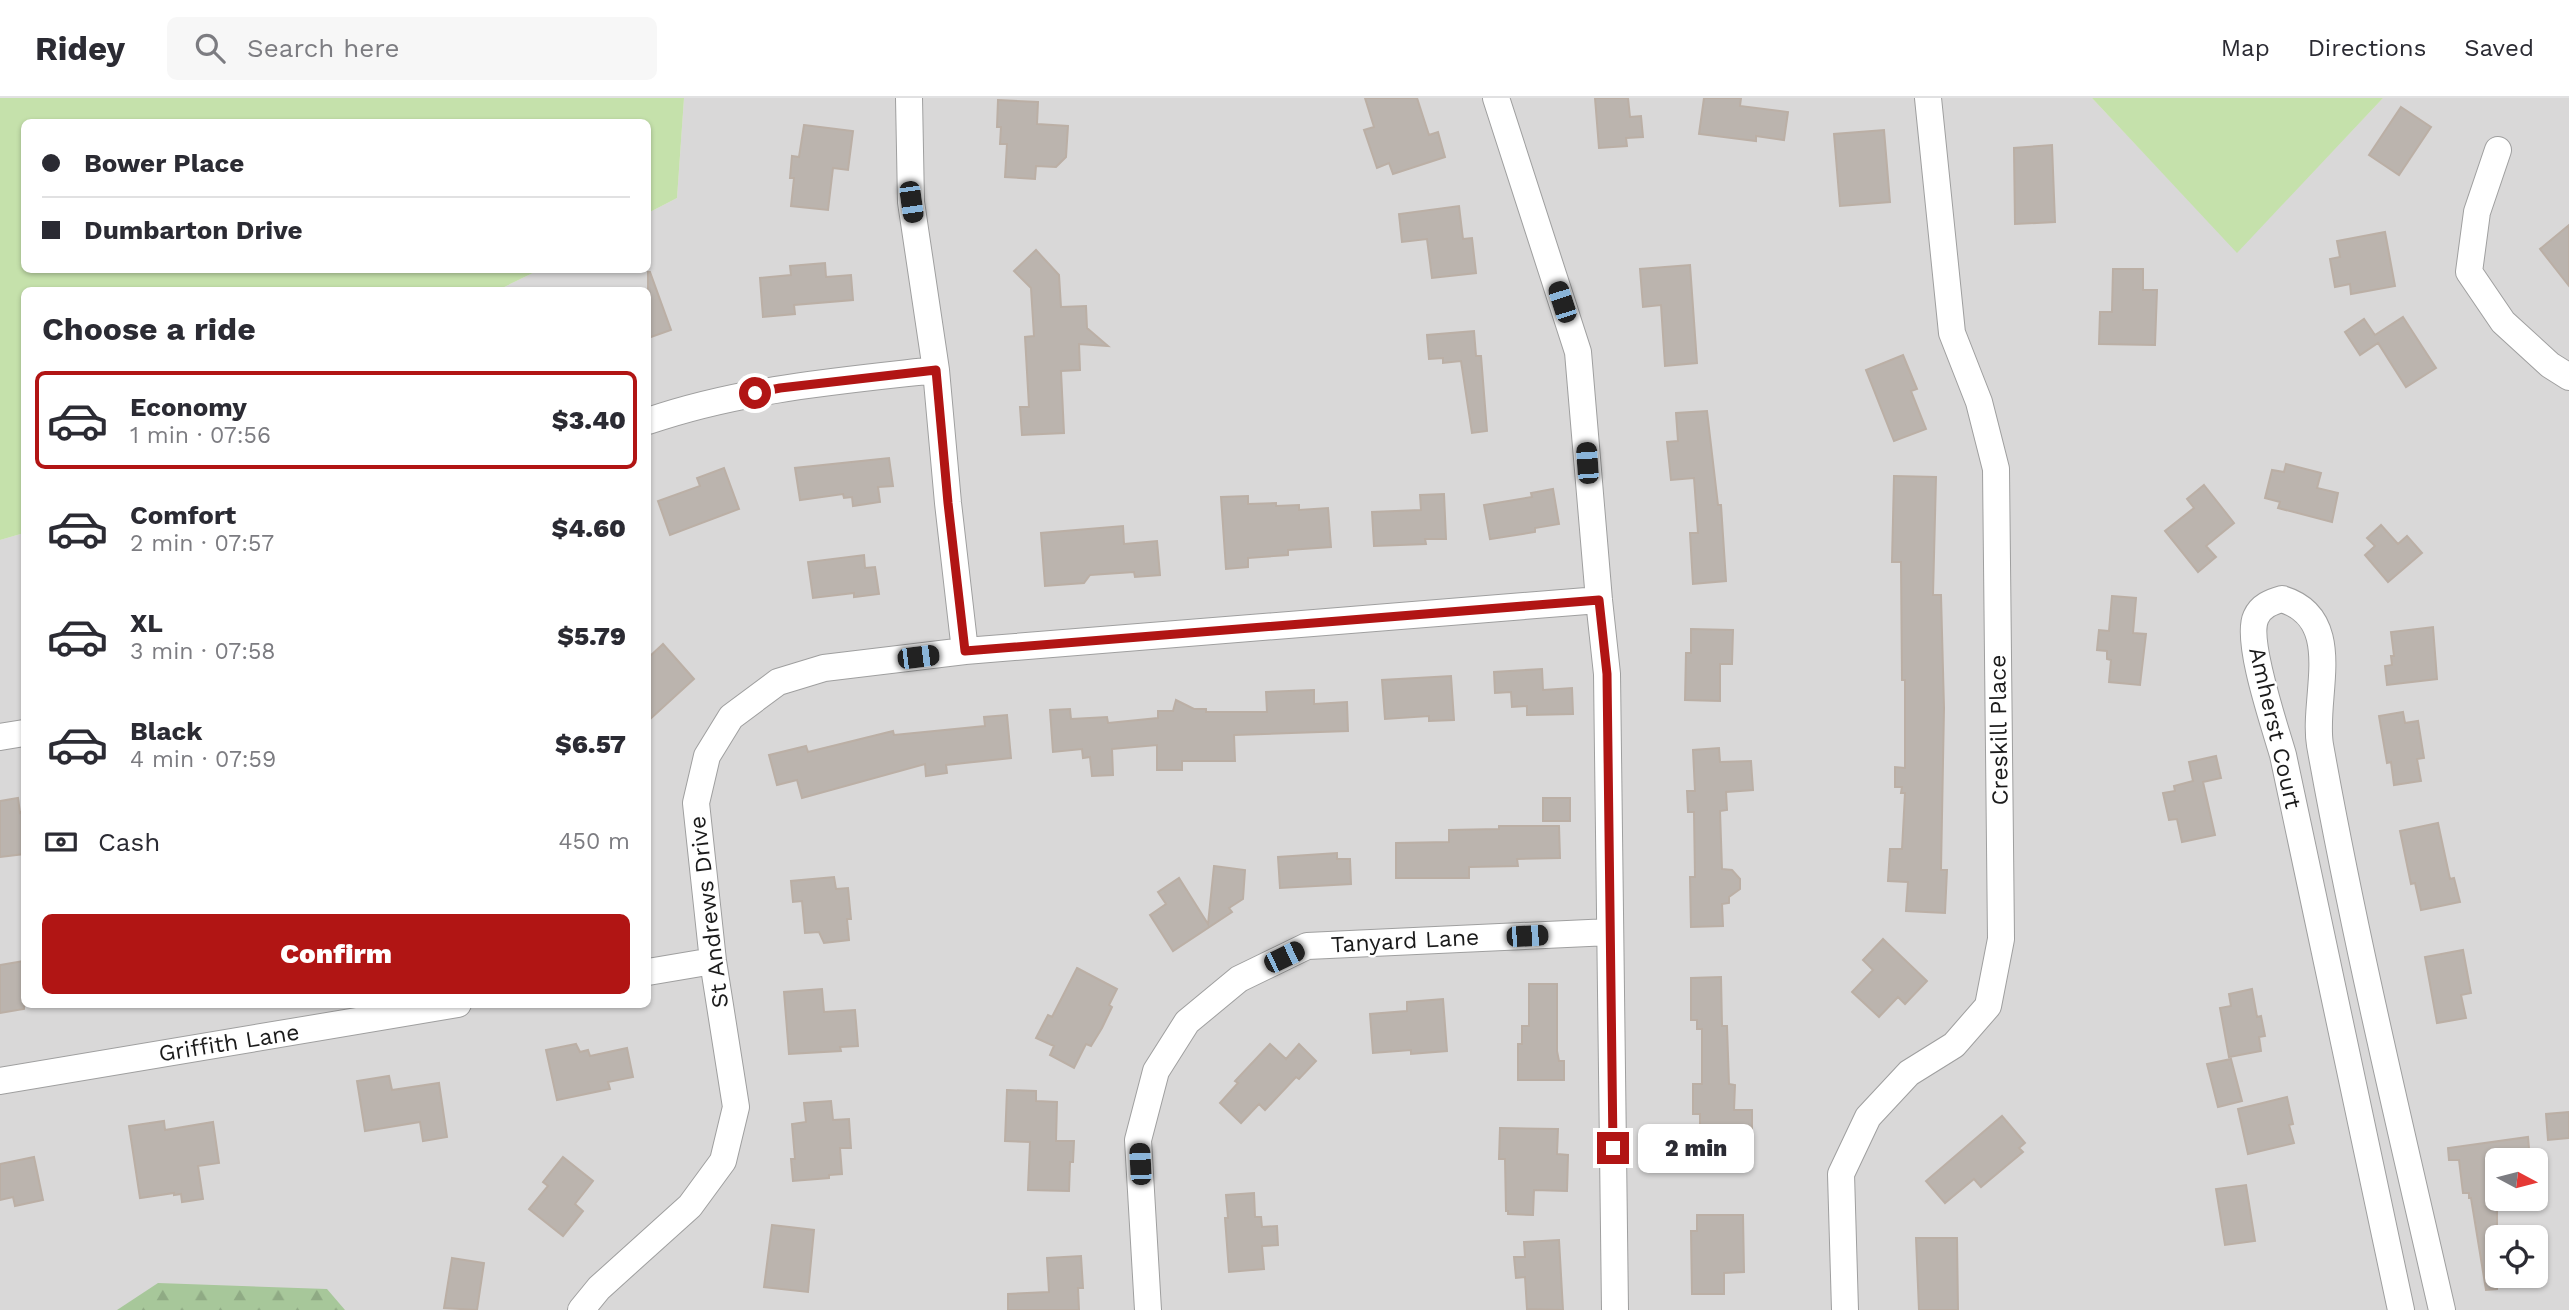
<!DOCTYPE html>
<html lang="en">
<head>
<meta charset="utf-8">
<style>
  :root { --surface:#fff; --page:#f7f7f7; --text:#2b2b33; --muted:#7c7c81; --line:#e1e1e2; --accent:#b11514 }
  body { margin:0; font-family:"Work Sans",sans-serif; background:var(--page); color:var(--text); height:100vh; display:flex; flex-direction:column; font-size:26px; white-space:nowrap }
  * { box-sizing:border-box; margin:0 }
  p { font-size:23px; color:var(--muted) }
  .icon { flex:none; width:38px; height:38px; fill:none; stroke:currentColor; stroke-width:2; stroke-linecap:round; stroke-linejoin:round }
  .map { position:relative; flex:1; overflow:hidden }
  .side { position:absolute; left:21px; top:189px; width:630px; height:721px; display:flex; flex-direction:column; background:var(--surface); border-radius:10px; box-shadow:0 2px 5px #0004 }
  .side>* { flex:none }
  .banner { position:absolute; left:21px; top:21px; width:630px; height:154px; border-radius:10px; box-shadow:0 2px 5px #0004; display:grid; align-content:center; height:154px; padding:0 21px; background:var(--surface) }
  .needle { width:46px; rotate:97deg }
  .buttons { position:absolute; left:2485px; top:1050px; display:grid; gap:14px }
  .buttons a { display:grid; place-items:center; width:63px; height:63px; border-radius:10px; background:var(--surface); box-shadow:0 2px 5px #0004; font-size:35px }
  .end { position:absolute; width:32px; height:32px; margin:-16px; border:9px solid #b11514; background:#fff; box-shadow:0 0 0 4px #fff }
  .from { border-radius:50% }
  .bubble { position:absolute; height:49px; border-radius:10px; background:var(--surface); box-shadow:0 2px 5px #0004; font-size:23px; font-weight:800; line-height:49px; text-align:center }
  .car { position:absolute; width:21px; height:42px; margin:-21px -10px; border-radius:9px; box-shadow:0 0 5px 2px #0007; background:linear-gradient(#222 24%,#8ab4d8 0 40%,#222 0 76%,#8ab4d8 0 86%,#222 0) }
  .banner b { display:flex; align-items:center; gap:24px; height:66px; font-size:26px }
  .banner b+b { border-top:2px solid var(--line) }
  .banner i { width:18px; height:18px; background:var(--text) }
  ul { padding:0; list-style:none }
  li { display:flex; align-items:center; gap:21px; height:98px; margin:0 14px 10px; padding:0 7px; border:4px solid transparent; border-radius:10px }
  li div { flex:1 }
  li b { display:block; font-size:26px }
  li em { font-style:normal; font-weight:800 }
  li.current { border-color:var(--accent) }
  li>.icon { width:63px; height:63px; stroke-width:1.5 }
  h2 { padding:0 21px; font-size:32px; line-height:84px }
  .pay { display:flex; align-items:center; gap:18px; height:77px; padding:0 21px; font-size:26px }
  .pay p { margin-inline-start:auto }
  .button { display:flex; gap:14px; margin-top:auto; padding:14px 21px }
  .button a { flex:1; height:80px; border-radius:10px; background:var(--accent); color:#fff; font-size:28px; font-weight:800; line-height:80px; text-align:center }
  header { display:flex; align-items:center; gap:42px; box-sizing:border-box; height:98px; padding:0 35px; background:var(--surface); border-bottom:2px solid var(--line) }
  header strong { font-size:33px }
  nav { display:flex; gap:38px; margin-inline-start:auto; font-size:24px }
  .search { width:490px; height:63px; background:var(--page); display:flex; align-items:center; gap:18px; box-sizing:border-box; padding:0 24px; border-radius:10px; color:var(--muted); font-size:26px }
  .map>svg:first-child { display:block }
  .residential { fill:#d9d8d8; fill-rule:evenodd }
  .grass { fill:#c5e1ab }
  .forest { fill:url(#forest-firs) }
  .building { fill:#bbb4ae; stroke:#bbafa5; stroke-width:2 }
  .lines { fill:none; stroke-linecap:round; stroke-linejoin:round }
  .street-casing { stroke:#9f9f9f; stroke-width:28 }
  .street { stroke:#fff; stroke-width:26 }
  .route { stroke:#b11514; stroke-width:9 }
  .labels { text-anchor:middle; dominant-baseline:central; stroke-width:5; stroke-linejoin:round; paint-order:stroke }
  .street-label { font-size:23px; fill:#1b1b1b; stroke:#fff }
</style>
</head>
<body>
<header>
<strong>Ridey</strong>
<div class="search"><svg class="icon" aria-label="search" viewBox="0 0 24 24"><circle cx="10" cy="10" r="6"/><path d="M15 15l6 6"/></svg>Search here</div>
<nav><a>Map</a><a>Directions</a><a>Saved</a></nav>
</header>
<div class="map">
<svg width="2569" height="1212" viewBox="0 0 2569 1212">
  <defs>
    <pattern id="forest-firs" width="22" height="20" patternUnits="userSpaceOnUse" patternTransform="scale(1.75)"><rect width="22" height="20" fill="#a7c79a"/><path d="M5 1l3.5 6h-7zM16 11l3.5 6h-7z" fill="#8faa84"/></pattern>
  </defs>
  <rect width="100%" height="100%" fill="#ebe8e1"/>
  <path class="residential" d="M 684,0 L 2092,0 L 2237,154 L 2383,0 L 2569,0 L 2569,1212 L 0,1212 L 0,442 L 24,435 L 24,906 L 648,906 L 648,192 L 498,192 L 539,172 L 648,172 L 648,115 L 677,100 ZM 2497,1062 L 2536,1062 L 2536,1101 L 2497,1101 ZM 2497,1139 L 2536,1139 L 2536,1178 L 2497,1178 Z"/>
  <path class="grass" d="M 0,0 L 684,0 L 677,100 L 648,115 L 648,24 L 24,24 L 24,172 L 539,172 L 498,192 L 24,192 L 24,435 L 0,442 Z
    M 2092,0 L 2383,0 L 2237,155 Z"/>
  <path class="forest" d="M 158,1185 L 327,1191 L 345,1212 L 117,1212 Z"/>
  <path class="building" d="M 1365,0 L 1417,0 L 1429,37 L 1438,34 L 1445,59 L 1393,76 L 1389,65 L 1377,70 L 1364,32 L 1374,29 Z
    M 1595,0 L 1628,0 L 1630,19 L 1641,18 L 1643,39 L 1626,40 L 1627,48 L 1599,50 Z
    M 1704,0 L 1741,0 L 1740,8 L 1788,14 L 1784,42 L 1756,38 L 1756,43 L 1699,36 Z
    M 998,2 L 1038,4 L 1037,26 L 1068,28 L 1066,59 L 1056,69 L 1036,68 L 1035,81 L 1005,79 L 1007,46 L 1000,46 L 1001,29 L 997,29 Z
    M 2401,9 L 2431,29 L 2399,77 L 2369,57 Z
    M 804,27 L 853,33 L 848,72 L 833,70 L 828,112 L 791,108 L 794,80 L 790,80 L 792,58 L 799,59 Z
    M 1884,32 L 1890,104 L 1840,108 L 1834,36 Z
    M 2052,47 L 2055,124 L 2015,126 L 2014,50 Z
    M 1459,108 L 1463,141 L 1472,140 L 1476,175 L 1432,180 L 1427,141 L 1402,144 L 1399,116 Z
    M 2569,127 L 2569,188 L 2540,151 Z
    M 2385,134 L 2395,188 L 2351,196 L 2350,186 L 2335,189 L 2330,161 L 2340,159 L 2337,143 Z
    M 1036,152 L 1059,177 L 1061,209 L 1086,208 L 1087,230 L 1108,248 L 1079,246 L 1080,272 L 1061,273 L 1064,335 L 1022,337 L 1020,309 L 1029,309 L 1025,239 L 1034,238 L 1031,190 L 1014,173 Z
    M 825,165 L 826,179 L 851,177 L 853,202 L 794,207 L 795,216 L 763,219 L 760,180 L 791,177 L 790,168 Z
    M 1690,167 L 1697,265 L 1665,268 L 1661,207 L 1643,209 L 1640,171 Z
    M 2113,171 L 2143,171 L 2143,192 L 2157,192 L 2155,247 L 2099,246 L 2100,214 L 2112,214 Z
    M 648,174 L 650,174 L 671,232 L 648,240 Z
    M 2403,219 L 2436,270 L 2406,289 L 2378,245 L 2360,257 L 2345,234 L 2364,221 L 2375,237 Z
    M 1474,233 L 1476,258 L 1481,258 L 1487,333 L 1472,335 L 1461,263 L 1443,265 L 1443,260 L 1429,261 L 1427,237 Z
    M 1903,257 L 1917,291 L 1911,293 L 1926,331 L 1894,343 L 1866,272 Z
    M 1707,313 L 1718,407 L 1721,407 L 1726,483 L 1693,486 L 1690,435 L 1698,435 L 1694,380 L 1671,382 L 1667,344 L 1678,343 L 1676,315 Z
    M 889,360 L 893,388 L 878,389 L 880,404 L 853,408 L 852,399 L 844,400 L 843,396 L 800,402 L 795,370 Z
    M 2286,366 L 2321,375 L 2317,390 L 2338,395 L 2332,424 L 2278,410 L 2280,404 L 2265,400 L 2272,372 L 2284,374 Z
    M 724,370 L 739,411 L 670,437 L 658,403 L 700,388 L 697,380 Z
    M 1894,378 L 1936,379 L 1933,497 L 1941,497 L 1944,610 L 1941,772 L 1947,772 L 1945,815 L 1906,813 L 1908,784 L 1888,783 L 1890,751 L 1902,751 L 1905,695 L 1901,695 L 1902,689 L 1895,689 L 1895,669 L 1905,670 L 1905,582 L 1902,582 L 1901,464 L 1892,464 Z
    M 2204,387 L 2234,425 L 2206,448 L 2216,459 L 2198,474 L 2165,433 L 2194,410 L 2187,401 Z
    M 1553,391 L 1559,426 L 1535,430 L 1535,434 L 1490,441 L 1484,407 L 1532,399 L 1531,395 Z
    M 1444,396 L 1446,441 L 1425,441 L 1426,446 L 1374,448 L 1372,414 L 1421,412 L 1420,397 Z
    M 1248,398 L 1248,406 L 1276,405 L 1276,408 L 1299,407 L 1299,412 L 1328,410 L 1331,449 L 1288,452 L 1288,457 L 1248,460 L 1248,469 L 1226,471 L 1221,399 Z
    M 2381,427 L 2398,446 L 2407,438 L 2422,455 L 2388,484 L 2365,457 L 2375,448 L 2367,440 Z
    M 1123,428 L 1124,446 L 1157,443 L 1160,477 L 1135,479 L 1134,474 L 1090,477 L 1084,485 L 1045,488 L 1041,435 Z
    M 864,457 L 865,470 L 875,469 L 879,496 L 854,499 L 854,495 L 813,500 L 808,464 Z
    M 2112,498 L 2136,500 L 2133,535 L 2146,536 L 2140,587 L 2109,584 L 2111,562 L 2107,561 L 2107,553 L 2097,552 L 2099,532 L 2109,533 Z
    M 2433,529 L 2437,581 L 2387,587 L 2385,568 L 2392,567 L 2391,558 L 2394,558 L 2391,534 Z
    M 1691,531 L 1733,532 L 1732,566 L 1720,566 L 1720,603 L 1685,602 L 1686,555 L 1691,555 Z
    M 663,546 L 694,581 L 648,623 L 648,560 Z
    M 1542,571 L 1543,592 L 1572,590 L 1573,616 L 1527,617 L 1527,608 L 1512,609 L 1511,594 L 1495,595 L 1494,574 Z
    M 1451,578 L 1454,622 L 1429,623 L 1429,618 L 1385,621 L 1382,582 Z
    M 1314,592 L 1314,606 L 1347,604 L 1348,633 L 1234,637 L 1235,663 L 1182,663 L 1182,672 L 1157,672 L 1157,647 L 1112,651 L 1113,677 L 1092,678 L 1090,659 L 1083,660 L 1082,651 L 1053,654 L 1050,612 L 1070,611 L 1071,621 L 1107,619 L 1108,625 L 1158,620 L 1158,613 L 1173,613 L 1176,602 L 1194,611 L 1206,611 L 1206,614 L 1267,614 L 1266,594 Z
    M 2403,614 L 2405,625 L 2418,623 L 2424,660 L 2417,661 L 2421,683 L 2394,687 L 2391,664 L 2387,665 L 2379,618 Z
    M 1007,617 L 1011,660 L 946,667 L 947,675 L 926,678 L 925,666 L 802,700 L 797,682 L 777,687 L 769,657 L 806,648 L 808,654 L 893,633 L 894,637 L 985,628 L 984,619 Z
    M 1719,650 L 1720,664 L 1751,663 L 1753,692 L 1726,694 L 1727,712 L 1720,713 L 1722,771 L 1732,772 L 1740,781 L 1740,791 L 1729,799 L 1729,805 L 1722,806 L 1723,828 L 1691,829 L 1690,779 L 1695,779 L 1694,714 L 1688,714 L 1687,693 L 1695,693 L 1693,652 Z
    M 2216,658 L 2221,680 L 2203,684 L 2215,737 L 2182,744 L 2177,721 L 2169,722 L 2163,695 L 2175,693 L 2174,688 L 2193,683 L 2189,664 Z
    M 18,700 L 20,715 L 24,714 L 24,756 L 0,759 L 0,703 Z
    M 1543,700 L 1570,700 L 1570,723 L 1543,723 Z
    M 2438,725 L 2450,781 L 2454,780 L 2460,804 L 2421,812 L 2415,785 L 2411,786 L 2400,733 Z
    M 1499,728 L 1559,728 L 1560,760 L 1517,761 L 1518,768 L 1469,769 L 1469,780 L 1396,780 L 1396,745 L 1449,744 L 1449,732 L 1499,731 Z
    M 1337,755 L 1337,761 L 1350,761 L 1351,786 L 1280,790 L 1278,759 Z
    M 1214,768 L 1245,772 L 1243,801 L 1229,810 L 1232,814 L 1173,853 L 1150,817 L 1166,806 L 1158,794 L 1179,780 L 1208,826 Z
    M 834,779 L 836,791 L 848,790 L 851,821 L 847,821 L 849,842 L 824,845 L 819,834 L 805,835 L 802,803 L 793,804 L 791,783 Z
    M 1883,841 L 1927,883 L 1905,906 L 1898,899 L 1879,919 L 1852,894 L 1873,872 L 1863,862 Z
    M 2463,852 L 2471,895 L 2461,897 L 2466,920 L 2437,925 L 2425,859 Z
    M 24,863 L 24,911 L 0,915 L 0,867 Z
    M 1077,870 L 1117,891 L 1109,907 L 1112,909 L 1102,930 L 1091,948 L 1086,946 L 1074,970 L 1050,957 L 1054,948 L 1036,940 L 1048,917 L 1052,919 Z
    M 1721,879 L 1722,928 L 1727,928 L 1729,986 L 1735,987 L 1734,1012 L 1752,1012 L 1752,1038 L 1735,1038 L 1735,1071 L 1707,1071 L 1706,1048 L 1700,1048 L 1700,1016 L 1693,1016 L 1693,986 L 1702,986 L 1702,931 L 1697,931 L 1697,922 L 1691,922 L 1691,880 Z
    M 1529,886 L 1557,886 L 1557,953 L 1559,963 L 1564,963 L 1564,982 L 1518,982 L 1518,946 L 1522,946 L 1522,928 L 1529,928 Z
    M 822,891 L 824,914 L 855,912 L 858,948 L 840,949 L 841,953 L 789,956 L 784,894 Z
    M 2252,891 L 2257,919 L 2261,918 L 2265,938 L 2259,939 L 2261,953 L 2229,959 L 2220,910 L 2231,908 L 2229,896 Z
    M 1443,901 L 1447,953 L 1411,956 L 1411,952 L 1373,955 L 1370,916 L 1407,913 L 1407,904 Z
    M 576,946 L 580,954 L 588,952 L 590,958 L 627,950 L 633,979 L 608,984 L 610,991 L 557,1002 L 546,952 Z
    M 1270,946 L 1286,961 L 1299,946 L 1316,963 L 1299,981 L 1296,979 L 1265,1012 L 1259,1006 L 1241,1025 L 1220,1005 L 1238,985 L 1235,983 Z
    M 2231,961 L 2242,1003 L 2218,1009 L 2207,966 Z
    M 389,978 L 392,992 L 439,985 L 447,1039 L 423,1043 L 420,1024 L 365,1033 L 357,983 Z
    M 1007,992 L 1036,993 L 1036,1003 L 1057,1004 L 1056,1043 L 1074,1043 L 1073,1064 L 1070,1064 L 1069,1093 L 1028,1092 L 1030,1044 L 1005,1043 Z
    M 2287,999 L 2293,1026 L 2289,1027 L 2294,1045 L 2248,1056 L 2238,1011 Z
    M 831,1003 L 833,1022 L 849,1021 L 851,1050 L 840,1050 L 842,1076 L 829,1077 L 829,1080 L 793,1083 L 791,1061 L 795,1061 L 792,1026 L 806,1024 L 804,1005 Z
    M 2569,1014 L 2569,1040 L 2548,1042 L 2546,1016 Z
    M 2002,1018 L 2025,1045 L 2019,1050 L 2023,1054 L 1981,1089 L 1974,1081 L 1945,1105 L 1926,1083 Z
    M 164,1023 L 165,1032 L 213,1024 L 219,1065 L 198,1068 L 203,1101 L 182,1104 L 181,1096 L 174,1097 L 174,1095 L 140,1100 L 129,1028 Z
    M 1500,1030 L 1558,1031 L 1557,1056 L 1568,1057 L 1567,1093 L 1534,1092 L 1533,1117 L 1508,1116 L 1508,1113 L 1506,1113 L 1505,1061 L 1499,1061 Z
    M 2528,1039 L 2530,1062 L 2497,1062 L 2497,1191 L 2486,1192 L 2471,1100 L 2469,1100 L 2469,1095 L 2463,1095 L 2459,1062 L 2449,1062 L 2448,1050 Z
    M 34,1059 L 43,1102 L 15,1108 L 13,1099 L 0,1102 L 0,1066 Z
    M 563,1059 L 593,1083 L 575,1106 L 583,1113 L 563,1138 L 529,1111 L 548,1088 L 543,1084 Z
    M 2246,1087 L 2255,1143 L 2225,1147 L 2216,1091 Z
    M 1254,1095 L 1255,1119 L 1261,1119 L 1262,1129 L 1277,1128 L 1278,1147 L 1262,1148 L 1264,1171 L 1229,1174 L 1225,1120 L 1228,1120 L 1226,1097 Z
    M 1697,1117 L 1743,1117 L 1744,1174 L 1724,1175 L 1724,1196 L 1692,1196 L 1691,1133 L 1697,1133 Z
    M 772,1127 L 814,1132 L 808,1194 L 764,1189 Z
    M 1916,1140 L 1957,1140 L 1958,1212 L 1919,1212 Z
    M 1559,1142 L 1563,1212 L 1527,1211 L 1525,1179 L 1516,1180 L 1514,1159 L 1525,1159 L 1524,1144 Z
    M 1081,1158 L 1083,1190 L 1078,1190 L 1079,1212 L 1008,1212 L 1008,1196 L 1049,1194 L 1047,1160 Z
    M 452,1160 L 484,1165 L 477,1212 L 444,1210 Z"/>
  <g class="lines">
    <g class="street-casing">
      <path id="street" d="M 909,0 L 911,104 L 936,272 L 948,405 L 965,553
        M 1496,0 L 1578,254 L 1599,502 L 1607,576 L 1615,1212
        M 2498,52 L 2477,114 L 2469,174 L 2503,224 L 2550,267 L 2569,279
        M 648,323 C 741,291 838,283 936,272
        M 0,639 L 24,635
        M 648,874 L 713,863
        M 0,983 L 458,906
        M 581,1212 L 599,1190 L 690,1108 L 723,1063 L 736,1009 L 713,863 L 696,705 L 707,658 L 731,619 L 778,584 L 824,570 L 965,553 L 1599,502
        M 1148,1212 L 1138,1042 L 1156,973 L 1187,924 L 1239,881 L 1307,848 L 1610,834
        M 1845,1212 L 1841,1076 L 1868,1019 L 1909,975 L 1954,947 L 1988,908 L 2001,841 L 1996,371 L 1979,304 L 1952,235 L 1928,0
        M 2401,1212 L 2283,657 C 2275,629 2245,542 2256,519 C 2261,508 2271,504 2282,501 C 2347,521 2312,599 2320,647 C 2354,837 2399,1024 2442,1212"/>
    </g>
    <use href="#street" class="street"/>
  </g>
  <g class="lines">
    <path class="route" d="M 755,295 L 780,290 L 936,272 L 948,405 L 965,553 L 1599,502 L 1607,576 L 1613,1050"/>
  </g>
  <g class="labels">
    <g class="street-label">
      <text transform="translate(2275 630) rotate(77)">Amherst Court</text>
      <text transform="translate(1999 632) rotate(-91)">Creskill Place</text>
      <text transform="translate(709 814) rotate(-97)">St Andrews Drive</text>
      <text transform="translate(1405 843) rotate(-3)">Tanyard Lane</text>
      <text transform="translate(229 945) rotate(-9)">Griffith Lane</text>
    </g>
  </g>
</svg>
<div class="buttons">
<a><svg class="needle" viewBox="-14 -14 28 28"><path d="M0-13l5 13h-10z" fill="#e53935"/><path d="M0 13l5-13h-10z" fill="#7c7c81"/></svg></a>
<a><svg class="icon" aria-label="locate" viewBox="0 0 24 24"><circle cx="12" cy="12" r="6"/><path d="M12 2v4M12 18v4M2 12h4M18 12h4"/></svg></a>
</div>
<i class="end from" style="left:755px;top:295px"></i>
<i class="end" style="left:1613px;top:1050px"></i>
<div class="bubble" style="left:1638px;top:1026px;width:116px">2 min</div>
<i class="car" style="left:911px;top:104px;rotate:172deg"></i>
<i class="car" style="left:1562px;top:204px;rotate:342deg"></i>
<i class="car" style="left:1587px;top:365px;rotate:356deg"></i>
<i class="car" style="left:918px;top:559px;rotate:83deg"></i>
<i class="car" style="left:1527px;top:838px;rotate:87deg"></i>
<i class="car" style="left:1284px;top:859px;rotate:64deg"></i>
<i class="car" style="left:1140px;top:1066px;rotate:357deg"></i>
<div class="banner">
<b><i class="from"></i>Bower Place</b>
<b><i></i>Dumbarton Drive</b>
</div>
<section class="side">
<h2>Choose a ride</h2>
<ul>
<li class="current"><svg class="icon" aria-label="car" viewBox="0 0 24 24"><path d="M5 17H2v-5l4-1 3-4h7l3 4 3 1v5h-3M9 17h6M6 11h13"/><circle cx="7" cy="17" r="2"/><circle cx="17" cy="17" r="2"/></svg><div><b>Economy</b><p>1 min · 07:56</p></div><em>$3.40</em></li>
<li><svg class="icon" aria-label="car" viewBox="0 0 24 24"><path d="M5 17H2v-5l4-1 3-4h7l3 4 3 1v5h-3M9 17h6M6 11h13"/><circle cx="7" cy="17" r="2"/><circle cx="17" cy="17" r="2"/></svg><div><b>Comfort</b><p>2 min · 07:57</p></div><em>$4.60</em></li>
<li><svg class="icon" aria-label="car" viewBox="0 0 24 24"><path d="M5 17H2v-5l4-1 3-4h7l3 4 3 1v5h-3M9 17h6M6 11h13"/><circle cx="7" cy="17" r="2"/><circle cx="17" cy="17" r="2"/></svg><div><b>XL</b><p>3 min · 07:58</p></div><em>$5.79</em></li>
<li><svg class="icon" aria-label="car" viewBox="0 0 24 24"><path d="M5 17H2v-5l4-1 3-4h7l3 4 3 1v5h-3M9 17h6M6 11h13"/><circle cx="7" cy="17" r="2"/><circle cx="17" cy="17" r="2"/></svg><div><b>Black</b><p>4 min · 07:59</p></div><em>$6.57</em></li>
</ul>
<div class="pay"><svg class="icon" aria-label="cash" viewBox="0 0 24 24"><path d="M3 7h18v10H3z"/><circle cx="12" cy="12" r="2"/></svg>Cash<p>450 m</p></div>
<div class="button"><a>Confirm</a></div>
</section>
</div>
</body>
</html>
